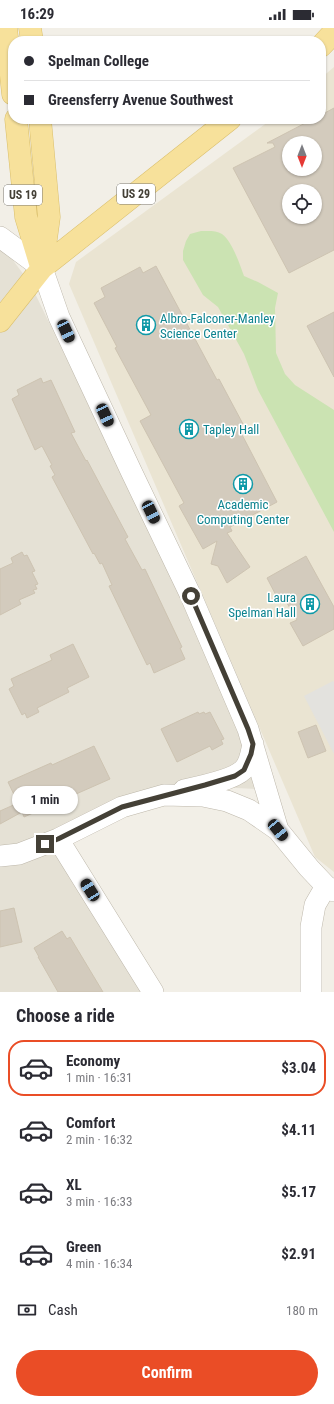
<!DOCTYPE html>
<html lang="en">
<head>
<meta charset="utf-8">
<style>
  :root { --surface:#fff; --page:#f2f2f3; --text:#2b2b33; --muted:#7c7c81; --line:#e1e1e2; --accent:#ea4d26 }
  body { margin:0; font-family:"Roboto Condensed",sans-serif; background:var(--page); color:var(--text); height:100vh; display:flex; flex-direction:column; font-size:15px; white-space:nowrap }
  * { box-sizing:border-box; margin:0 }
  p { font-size:13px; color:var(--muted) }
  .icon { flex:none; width:22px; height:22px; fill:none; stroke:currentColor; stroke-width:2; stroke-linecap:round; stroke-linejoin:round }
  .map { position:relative; height:964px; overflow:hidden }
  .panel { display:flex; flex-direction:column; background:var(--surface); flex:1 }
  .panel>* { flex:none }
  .hud { position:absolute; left:8px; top:8px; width:318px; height:88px; border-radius:16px; box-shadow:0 1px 3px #0004; display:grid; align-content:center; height:88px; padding:0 16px; background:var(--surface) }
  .needle { width:26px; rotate:180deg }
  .tools { position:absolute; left:282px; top:108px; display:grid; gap:8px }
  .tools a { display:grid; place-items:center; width:40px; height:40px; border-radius:50%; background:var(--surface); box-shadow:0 1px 3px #0004; font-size:20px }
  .end { position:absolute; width:18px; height:18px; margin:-9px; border:5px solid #444036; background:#fff; box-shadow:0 0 0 2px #fff }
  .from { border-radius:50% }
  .bubble { position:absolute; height:28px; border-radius:14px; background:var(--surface); box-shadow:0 1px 3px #0004; font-size:13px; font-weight:700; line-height:28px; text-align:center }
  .car { position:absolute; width:12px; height:24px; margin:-12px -6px; border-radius:5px; box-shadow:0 0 3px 1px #0007; background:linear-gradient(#222 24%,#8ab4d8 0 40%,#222 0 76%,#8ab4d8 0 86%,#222 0) }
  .hud b { display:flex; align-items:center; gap:14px; height:38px; font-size:15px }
  .hud b+b { border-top:1px solid var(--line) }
  .hud i { width:10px; height:10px; background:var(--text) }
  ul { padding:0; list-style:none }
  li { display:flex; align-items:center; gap:12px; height:56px; margin:0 8px 6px; padding:0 8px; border:2px solid transparent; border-radius:16px }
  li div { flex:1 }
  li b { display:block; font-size:15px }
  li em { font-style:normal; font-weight:700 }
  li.active { border-color:var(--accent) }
  li>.icon { width:36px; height:36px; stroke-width:1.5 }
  h2 { padding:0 16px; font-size:18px; line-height:48px }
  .pay { display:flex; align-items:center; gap:10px; height:44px; padding:0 16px; font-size:15px }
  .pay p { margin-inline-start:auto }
  .action { display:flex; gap:8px; margin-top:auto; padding:8px 16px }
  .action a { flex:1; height:46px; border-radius:24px; background:var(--accent); color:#fff; font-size:16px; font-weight:700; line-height:46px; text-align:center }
  .status { display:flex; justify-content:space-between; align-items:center; height:28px; padding:0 20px; background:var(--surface); direction:ltr }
  .status svg { height:11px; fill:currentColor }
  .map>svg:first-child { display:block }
  .residential { fill:#e5e1d5 }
  .education { fill:#eae4d2; fill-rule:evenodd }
  .green { fill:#cbe3b2 }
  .parking { fill:#e3e2de }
  .building { fill:#d3cbbd; stroke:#cdc3b1; fill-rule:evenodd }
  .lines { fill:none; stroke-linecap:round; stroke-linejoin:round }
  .minor-casing { stroke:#bdb7aa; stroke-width:22 }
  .major-casing { stroke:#dabf6c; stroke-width:23 }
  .minor { stroke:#fff; stroke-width:21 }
  .major { stroke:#f7e19b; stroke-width:22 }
  .route { stroke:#444036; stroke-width:5 }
  .labels { text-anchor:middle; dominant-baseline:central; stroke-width:3; stroke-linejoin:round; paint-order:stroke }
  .shield { fill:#fff; stroke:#7c7972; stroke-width:1 }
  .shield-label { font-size:12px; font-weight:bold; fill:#444036 }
  .culture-label { font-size:13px; fill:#0d838f; stroke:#fff; text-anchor:start }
</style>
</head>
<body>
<div class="status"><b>16:29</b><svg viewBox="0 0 49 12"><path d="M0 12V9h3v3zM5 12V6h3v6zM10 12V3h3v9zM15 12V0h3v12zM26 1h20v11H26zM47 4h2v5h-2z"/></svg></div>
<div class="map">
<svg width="334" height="964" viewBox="0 0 334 964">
  <rect width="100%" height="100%" fill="#f2efe7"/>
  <path class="residential" d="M 0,215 L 30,255 L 274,762 L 179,757 L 60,809 L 151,964 L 0,964 Z"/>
  <path class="education" d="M 334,39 L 334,844 L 315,829 L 69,256 L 76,234 L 272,91 L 321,91 L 321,50 ZM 289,115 L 315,115 L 315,141 L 289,141 ZM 289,163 L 315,163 L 315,189 L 289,189 Z"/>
  <path class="green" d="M 201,203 C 207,203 216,202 222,206 C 232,213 240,237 244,248 L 258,254 L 278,265 L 275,280 L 276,325 L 285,346 L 295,357 L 334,382 L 334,504 L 258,362 L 244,326 L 218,279 L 203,267 L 183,232 L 183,223 L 186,213 L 190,206 Z"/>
  <path class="parking" d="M 333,653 L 334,654 L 334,726 L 304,668 Z"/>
  <path class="building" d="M 334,80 L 334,222 L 289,245 L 233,140 L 275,119 L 273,115 L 267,115 L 313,91 L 321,91 L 321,87 ZM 289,115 L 315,115 L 315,141 L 289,141 ZM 289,163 L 315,163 L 315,189 L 289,189 Z
    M 156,238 L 217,352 L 219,351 L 243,396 L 238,399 L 277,474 L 230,499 L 232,503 L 227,505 L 250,539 L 227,555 L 218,538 L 211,536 L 217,513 L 203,521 L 179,478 L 184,475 L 140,393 L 151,387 L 115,320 L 117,319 L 94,275 L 105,269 L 101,260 L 140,239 L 143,245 Z
    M 334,284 L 334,349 L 307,298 Z
    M 41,350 L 43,355 L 51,352 L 75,404 L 71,405 L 86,433 L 87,432 L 128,509 L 125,511 L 142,542 L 145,541 L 182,619 L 180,620 L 185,631 L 154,645 L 150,635 L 147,637 L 109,558 L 112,557 L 102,535 L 100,536 L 94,525 L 93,526 L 52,449 L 55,447 L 50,438 L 52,437 L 42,418 L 35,422 L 12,371 L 19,367 L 17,362 Z
    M 22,524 L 24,528 L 27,527 L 35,543 L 32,544 L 38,556 L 35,557 L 37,561 L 33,562 L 35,565 L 19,572 L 21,576 L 0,587 L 0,541 L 13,535 L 11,530 Z
    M 306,528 L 334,579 L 334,601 L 303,618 L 290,595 L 297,592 L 284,570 L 279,573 L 267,550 Z
    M 73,616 L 89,649 L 67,660 L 69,664 L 37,680 L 39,684 L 27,690 L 25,685 L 22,687 L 9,661 L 14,658 L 11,651 L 52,632 L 50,627 Z
    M 198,684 L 199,686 L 204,684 L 205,686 L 210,684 L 224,711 L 221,712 L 223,716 L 212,722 L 210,718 L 177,734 L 161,701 Z
    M 316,697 L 326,723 L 308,730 L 298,704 Z
    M 94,718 L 110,751 L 24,789 L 22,784 L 0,796 L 0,783 L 18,775 L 8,754 L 51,735 L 52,737 Z
    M 14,880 L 22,914 L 0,919 L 0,883 Z
    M 62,903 L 67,911 L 70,909 L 103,964 L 58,964 L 38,929 L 39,929 L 34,920 Z"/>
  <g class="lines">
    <g class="minor-casing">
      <path id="minor" d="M 0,209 L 42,240 L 59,289 L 131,443 L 191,568 L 248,701 L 278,802 L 309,840 L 326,858 L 334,863
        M 184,762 C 198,759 233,752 243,742 C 250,736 251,725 253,716
        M 58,811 L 153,964
        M 0,828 L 19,826 L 58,811 L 122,779 L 164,767 L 203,768 L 227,773 L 249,782 L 278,802
        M 311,964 L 311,899 L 315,877 L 326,858"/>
    </g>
    <g class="major-casing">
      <path id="major" d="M 6,0 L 13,66
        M 30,0 L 32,13
        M 321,18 L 334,4
        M 16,91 L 26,189 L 40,235
        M 42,240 L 230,91
        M 0,293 L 42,240 L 49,189 L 40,91"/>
    </g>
    <use href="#minor" class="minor"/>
    <use href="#major" class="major"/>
  </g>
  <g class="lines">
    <path class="route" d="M 45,816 L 58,811 L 122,779 L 205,757 L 235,748 L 244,742 L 251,726 L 253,716 L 248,701 L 191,568"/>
  </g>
  <defs>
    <g id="building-ring" transform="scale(1)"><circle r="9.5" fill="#fff" stroke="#0f9aa8" stroke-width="1.5"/><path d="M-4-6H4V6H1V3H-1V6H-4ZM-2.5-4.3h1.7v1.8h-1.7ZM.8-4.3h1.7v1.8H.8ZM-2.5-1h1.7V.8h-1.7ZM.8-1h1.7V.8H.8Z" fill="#0f9aa8"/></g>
  </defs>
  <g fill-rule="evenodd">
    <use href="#building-ring" x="146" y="297"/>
    <use href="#building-ring" x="189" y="401"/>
    <use href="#building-ring" x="243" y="456"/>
    <use href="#building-ring" x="310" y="576"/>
  </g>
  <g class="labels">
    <g class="shield">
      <rect x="117" y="156" width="38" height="20" rx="3"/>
      <rect x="4" y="157" width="38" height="20" rx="3"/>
    </g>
    <g class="shield-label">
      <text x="136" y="166">US 29</text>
      <text x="23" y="167">US 19</text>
    </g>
    <g class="culture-label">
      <text x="160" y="290">Albro-Falconer-Manley<tspan x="160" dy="15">Science Center</tspan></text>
      <text x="203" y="401">Tapley Hall</text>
      <text x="243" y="476" text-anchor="middle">Academic<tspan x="243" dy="15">Computing Center</tspan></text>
      <text x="296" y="569" text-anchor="end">Laura<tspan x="296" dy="15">Spelman Hall</tspan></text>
    </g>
  </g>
</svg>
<div class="tools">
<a><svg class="needle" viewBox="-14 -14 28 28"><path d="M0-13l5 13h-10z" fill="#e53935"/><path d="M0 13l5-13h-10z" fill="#7c7c81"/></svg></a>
<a><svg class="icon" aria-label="locate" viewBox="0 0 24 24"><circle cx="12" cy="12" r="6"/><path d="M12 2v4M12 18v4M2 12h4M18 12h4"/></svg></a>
</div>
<i class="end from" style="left:191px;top:568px"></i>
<i class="end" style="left:45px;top:816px"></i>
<div class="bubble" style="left:12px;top:758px;width:66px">1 min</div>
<i class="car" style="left:66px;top:303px;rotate:155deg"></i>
<i class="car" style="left:105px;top:387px;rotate:155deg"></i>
<i class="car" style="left:151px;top:484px;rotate:154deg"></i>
<i class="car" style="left:278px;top:802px;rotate:141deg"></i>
<i class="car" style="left:90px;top:862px;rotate:328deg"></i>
<div class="hud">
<b><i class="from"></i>Spelman College</b>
<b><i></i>Greensferry Avenue Southwest</b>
</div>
</div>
<section class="panel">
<h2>Choose a ride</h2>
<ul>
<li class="active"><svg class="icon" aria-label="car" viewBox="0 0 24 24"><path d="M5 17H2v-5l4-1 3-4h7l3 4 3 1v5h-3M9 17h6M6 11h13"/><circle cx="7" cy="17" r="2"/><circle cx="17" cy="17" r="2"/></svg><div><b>Economy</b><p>1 min · 16:31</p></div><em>$3.04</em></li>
<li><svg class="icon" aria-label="car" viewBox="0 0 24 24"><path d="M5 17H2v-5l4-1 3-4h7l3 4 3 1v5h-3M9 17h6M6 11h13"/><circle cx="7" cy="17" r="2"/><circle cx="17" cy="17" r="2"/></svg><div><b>Comfort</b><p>2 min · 16:32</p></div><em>$4.11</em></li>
<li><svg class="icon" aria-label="car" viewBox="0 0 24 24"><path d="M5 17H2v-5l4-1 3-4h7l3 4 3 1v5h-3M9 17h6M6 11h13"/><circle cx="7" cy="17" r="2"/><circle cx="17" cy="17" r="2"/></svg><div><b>XL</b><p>3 min · 16:33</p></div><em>$5.17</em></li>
<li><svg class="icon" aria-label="car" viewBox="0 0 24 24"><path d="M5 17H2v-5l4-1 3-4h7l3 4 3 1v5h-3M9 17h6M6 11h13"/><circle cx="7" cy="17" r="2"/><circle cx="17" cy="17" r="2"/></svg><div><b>Green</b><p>4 min · 16:34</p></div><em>$2.91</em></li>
</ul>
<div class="pay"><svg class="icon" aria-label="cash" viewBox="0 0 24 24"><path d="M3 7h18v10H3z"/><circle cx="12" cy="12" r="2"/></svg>Cash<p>180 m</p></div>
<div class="action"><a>Confirm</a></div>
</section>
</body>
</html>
